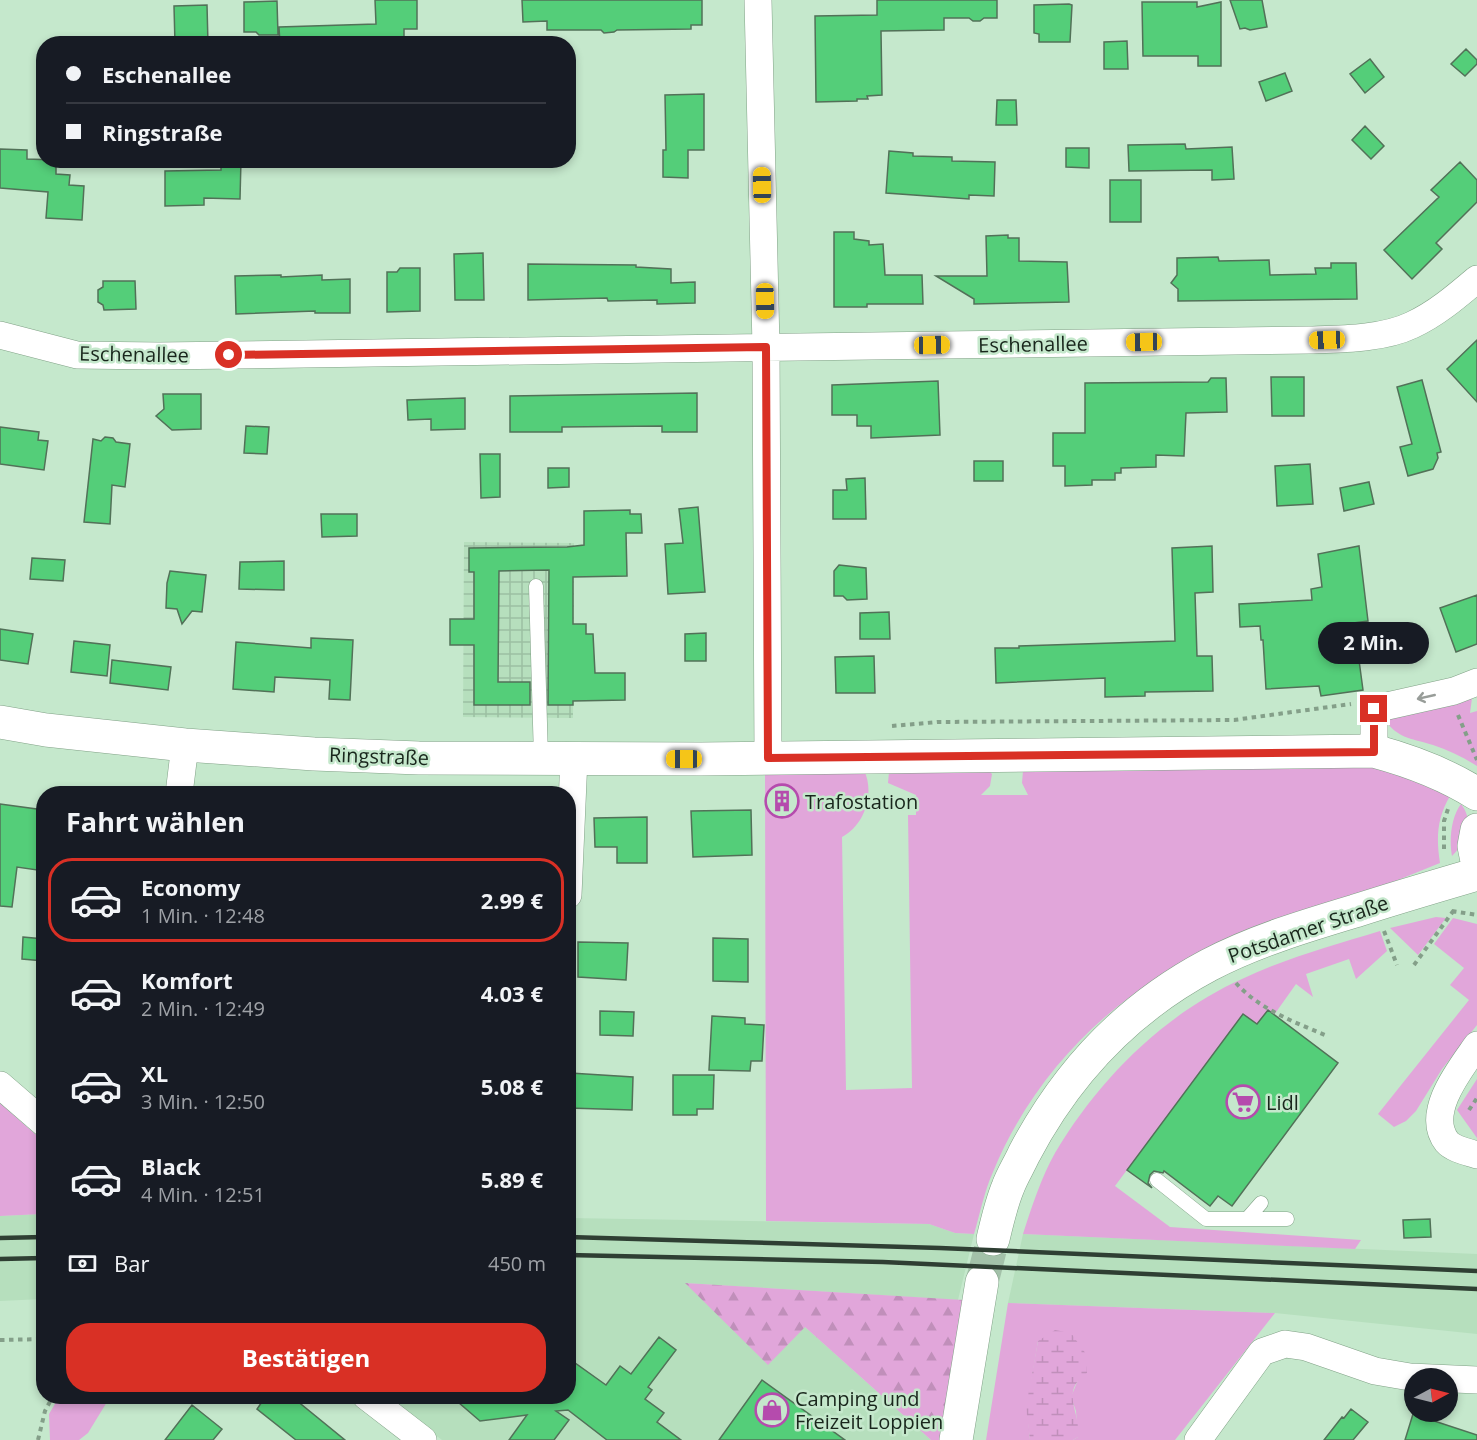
<!DOCTYPE html>
<html lang="de">
<head>
<meta charset="utf-8">
<style>
  :root { --surface:#171b24; --page:#20242c; --text:#f1f3f6; --muted:#9ea1a6; --line:#363941; --accent:#d93025 }
  body { margin:0; font-family:"Open Sans",sans-serif; background:var(--page); color:var(--text); height:100vh; display:flex; flex-direction:column; font-size:22px; white-space:nowrap }
  * { box-sizing:border-box; margin:0 }
  p { font-size:20px; color:var(--muted) }
  .icon { flex:none; width:33px; height:33px; fill:none; stroke:currentColor; stroke-width:2; stroke-linecap:round; stroke-linejoin:round }
  .map { position:relative; flex:1; overflow:hidden }
  .panel { position:absolute; left:36px; top:786px; width:540px; height:618px; display:flex; flex-direction:column; background:var(--surface); border-radius:24px; box-shadow:0 3px 9px #0003 }
  .panel>* { flex:none }
  .guide { position:absolute; left:36px; top:36px; width:540px; height:132px; border-radius:24px; box-shadow:0 3px 9px #0003; display:grid; align-content:center; height:132px; padding:0 30px; background:var(--surface) }
  .needle { width:39px; rotate:83deg }
  .buttons { position:absolute; left:1404px; top:1368px; display:grid; gap:12px }
  .buttons a { display:grid; place-items:center; width:54px; height:54px; border-radius:50%; background:var(--surface); box-shadow:0 3px 9px #0003; font-size:30px }
  .end { position:absolute; width:27px; height:27px; margin:-14px; border:8px solid #d93025; background:#fff; box-shadow:0 0 0 3px #fff }
  .from { border-radius:50% }
  .bubble { position:absolute; height:42px; border-radius:21px; background:var(--surface); box-shadow:0 3px 9px #0003; font-size:20px; font-weight:700; line-height:42px; text-align:center }
  .car { position:absolute; width:18px; height:36px; margin:-18px -9px; border-radius:8px; box-shadow:0 0 4px 2px #0007; background:linear-gradient(#f5c518 24%,#345 0 40%,#f5c518 0 76%,#345 0 86%,#f5c518 0) }
  .guide b { display:flex; align-items:center; gap:21px; height:57px; font-size:22px }
  .guide b+b { border-top:2px solid var(--line) }
  .guide i { width:15px; height:15px; background:var(--text) }
  ul { padding:0; list-style:none }
  li { display:flex; align-items:center; gap:18px; height:84px; margin:0 12px 9px; padding:0 18px; border:3px solid transparent; border-radius:24px }
  li div { flex:1 }
  li b { display:block; font-size:22px }
  li em { font-style:normal; font-weight:700 }
  li.selected { border-color:var(--accent) }
  li>.icon { width:54px; height:54px; stroke-width:1.5 }
  h2 { padding:0 30px; font-size:27px; line-height:72px }
  .pay { display:flex; align-items:center; gap:15px; height:66px; padding:0 30px; font-size:22px }
  .pay p { margin-inline-start:auto }
  .action { display:flex; gap:12px; margin-top:auto; padding:12px 30px }
  .action a { flex:1; height:69px; border-radius:24px; background:var(--accent); color:#fff; font-size:24px; font-weight:700; line-height:69px; text-align:center }
  .map>svg:first-child { display:block }
  .built { fill:#b6dfbd }
  .industrial { fill:url(#industrial-grid) }
  .green { fill:#e1a6da }
  .forest { fill:url(#forest-firs) }
  .wetland { fill:url(#wetland-marsh) }
  .building { fill:#54ce79; stroke:#527158; stroke-width:1.5 }
  .lines { fill:none; stroke-linecap:round; stroke-linejoin:round }
  .secondary-tunnel { stroke:#a3c1a9; stroke-width:33; stroke-dasharray:33 16; stroke-linecap:butt }
  .service-casing { stroke:#80a186; stroke-width:15 }
  .minor-casing { stroke:#80a186; stroke-width:28 }
  .secondary-casing { stroke:#80a186; stroke-width:34 }
  .path { stroke:#849f89; stroke-width:4; stroke-dasharray:4.5 4.5; stroke-linecap:butt }
  .service { stroke:#fff; stroke-width:14 }
  .minor { stroke:#fff; stroke-width:27 }
  .secondary { stroke:#fff; stroke-width:33 }
  .rail { stroke:#2f3f33; stroke-width:4.5 }
  .oneway { stroke:#989d99 }
  .route { stroke:#d93025; stroke-width:8 }
  .labels { text-anchor:middle; dominant-baseline:central; stroke-width:5; stroke-linejoin:round; paint-order:stroke }
  .street-label { font-size:20px; fill:#19261c; stroke:#c5e8cc }
  .poi-label { font-size:20px; fill:#19261c; stroke:#c5e8cc; text-anchor:start }
</style>
</head>
<body>
<div class="map">
<svg width="1477" height="1440" viewBox="0 0 1477 1440">
  <defs>
    <pattern id="industrial-grid" width="8" height="8" patternUnits="userSpaceOnUse" patternTransform="scale(1.5)"><rect width="8" height="8" fill="#b6dfbd"/><path d="M0 4h8M4 0v8" fill="none" stroke="#9cbfa2"/></pattern>
    <pattern id="forest-firs" width="22" height="20" patternUnits="userSpaceOnUse" patternTransform="scale(1.5)"><rect width="22" height="20" fill="#e1a6da"/><path d="M5 1l3.5 6h-7zM16 11l3.5 6h-7z" fill="#c08fba"/></pattern>
    <pattern id="wetland-marsh" width="20" height="14" patternUnits="userSpaceOnUse" patternTransform="scale(1.5)"><rect width="20" height="14" fill="#e1a6da"/><path d="M1 5h8M5 5V1M11 12h8M15 12V8" fill="none" stroke="#c08fba"/></pattern>
  </defs>
  <rect width="100%" height="100%" fill="#c5e8cc"/>
  <path class="built" d="M 43,1214 L 43,1299 L 0,1301 L 0,1216 Z
    M 569,1218 L 929,1224 L 955,1233 L 974,1234 L 958,1300 L 685,1283 L 805,1327 L 931,1440 L 442,1440 L 385,1397 L 568,1396 Z
    M 1023,1234 L 1477,1254 L 1477,1334 L 1275,1313 L 1008,1303 Z"/>
  <path class="industrial" d="M 464,542 L 574,543 L 573,718 L 463,717 Z"/>
  <path class="green" d="M 1473,691 L 1470,713 L 1477,711 L 1477,766 C 1463,757 1448,750 1433,745 C 1414,739 1400,739 1387,723 L 1392,714 Z
    M 1381,762 L 1450,796 C 1437,818 1436,838 1440,863 L 1161,976 C 1087,1021 1026,1091 993,1172 C 984,1192 980,1214 974,1234 L 955,1233 L 929,1224 L 766,1221 L 765,772 L 864,770 C 875,793 865,825 842,837 L 846,1090 L 912,1088 L 908,815 L 916,815 L 916,795 L 888,783 L 889,772 L 985,767 L 992,774 L 990,786 L 981,795 L 1028,795 L 1022,783 L 1023,771 Z
    M 1461,804 C 1475,822 1466,842 1452,856 C 1449,840 1451,817 1461,804 Z
    M 1436,917 L 1446,918 L 1418,955 L 1390,928 Z
    M 1453,918 L 1477,924 L 1477,1025 L 1442,1069 L 1416,1111 L 1406,1121 L 1394,1127 L 1378,1114 L 1469,1000 L 1450,985 L 1464,968 L 1434,944 Z
    M 1380,931 L 1387,951 L 1356,979 L 1349,959 L 1306,974 L 1313,997 L 1296,984 L 1274,1015 L 1268,1010 L 1257,1024 L 1243,1014 L 1115,1186 L 1170,1227 L 1361,1240 L 1355,1249 L 1023,1234 C 1032,1206 1041,1178 1055,1153 C 1099,1079 1164,1014 1242,979 C 1286,958 1334,945 1380,931 Z
    M 1477,1079 L 1477,1138 L 1457,1110 Z
    M 0,1103 L 43,1141 L 43,1214 L 0,1216 Z
    M 1008,1303 L 1275,1313 L 1175,1440 L 1073,1440 L 1078,1437 L 1076,1411 L 1071,1397 L 1078,1380 L 1038,1341 L 1027,1407 L 1030,1440 L 986,1440 Z
    M 59,1397 L 59,1396 L 110,1397 L 88,1433 L 79,1440 L 50,1440 L 49,1414 Z"/>
  <path class="forest" d="M 685,1283 L 964,1300 L 942,1440 L 931,1440 L 805,1327 L 768,1365 Z"/>
  <path class="wetland" d="M 1055,1330 L 1071,1333 L 1086,1354 L 1087,1373 C 1059,1392 1081,1410 1078,1437 L 1073,1440 L 1030,1440 L 1026,1407 L 1038,1341 Z"/>
  <path class="building" d="M 375,0 L 417,0 L 417,29 L 404,29 L 404,44 L 280,44 L 279,27 L 376,24 Z
    M 522,0 L 702,0 L 702,25 L 691,25 L 691,29 L 617,30 L 614,32 L 604,33 L 601,30 L 547,30 L 547,21 L 523,22 Z
    M 877,0 L 997,0 L 997,18 L 984,18 L 980,21 L 973,21 L 969,18 L 944,18 L 944,30 L 881,31 L 882,95 L 867,96 L 868,99 L 857,99 L 857,101 L 816,102 L 815,16 L 877,15 Z
    M 1230,0 L 1262,0 L 1267,27 L 1250,30 L 1245,28 L 1240,29 Z
    M 277,1 L 278,35 L 259,35 L 256,32 L 244,32 L 244,2 Z
    M 1142,2 L 1197,2 L 1197,7 L 1221,2 L 1221,66 L 1198,66 L 1198,56 L 1143,56 Z
    M 1069,4 L 1072,5 L 1070,42 L 1039,42 L 1039,34 L 1034,33 L 1034,5 Z
    M 207,5 L 208,44 L 175,44 L 174,6 Z
    M 1127,41 L 1128,69 L 1104,69 L 1104,42 Z
    M 1466,49 L 1477,60 L 1477,64 L 1465,76 L 1451,64 Z
    M 1370,59 L 1384,77 L 1365,93 L 1350,74 Z
    M 1285,73 L 1292,91 L 1266,101 L 1259,82 Z
    M 704,94 L 704,150 L 688,150 L 688,178 L 663,177 L 663,150 L 666,150 L 665,95 Z
    M 997,100 L 1016,100 L 1017,125 L 996,125 Z
    M 1365,126 L 1384,146 L 1371,159 L 1352,140 Z
    M 1185,144 L 1186,149 L 1232,147 L 1234,179 L 1212,180 L 1212,170 L 1129,171 L 1128,145 Z
    M 1066,148 L 1089,148 L 1089,168 L 1066,167 Z
    M 0,149 L 27,150 L 27,159 L 56,160 L 56,174 L 70,175 L 69,185 L 84,186 L 82,220 L 46,218 L 48,192 L 0,188 Z
    M 889,151 L 913,153 L 913,156 L 952,157 L 952,161 L 995,162 L 994,196 L 969,195 L 969,199 L 886,193 Z
    M 221,160 L 241,160 L 240,199 L 204,198 L 204,205 L 165,206 L 165,171 L 221,170 Z
    M 1460,162 L 1477,180 L 1477,202 L 1436,243 L 1442,249 L 1412,279 L 1384,250 L 1439,197 L 1431,190 Z
    M 1110,180 L 1141,180 L 1141,222 L 1110,222 Z
    M 834,232 L 854,232 L 854,239 L 869,241 L 869,245 L 883,244 L 885,275 L 922,275 L 923,304 L 867,304 L 867,307 L 834,307 Z
    M 1008,235 L 1008,238 L 1019,238 L 1019,261 L 1067,262 L 1069,302 L 974,304 L 974,299 L 936,276 L 987,276 L 986,236 Z
    M 483,253 L 484,300 L 455,300 L 454,254 Z
    M 1218,257 L 1219,261 L 1269,260 L 1270,275 L 1316,274 L 1315,268 L 1331,268 L 1331,263 L 1356,263 L 1357,299 L 1178,301 L 1178,289 L 1171,283 L 1177,275 L 1177,258 Z
    M 528,264 L 636,265 L 636,267 L 671,269 L 671,283 L 695,282 L 695,303 L 657,304 L 657,300 L 608,301 L 607,298 L 528,300 Z
    M 400,268 L 420,268 L 420,311 L 387,312 L 387,272 L 397,272 Z
    M 281,275 L 281,277 L 322,275 L 322,280 L 350,279 L 350,313 L 315,313 L 315,311 L 236,314 L 235,276 Z
    M 103,281 L 135,281 L 136,309 L 104,310 L 103,305 L 98,302 L 98,290 L 103,287 Z
    M 1477,340 L 1477,402 L 1447,369 Z
    M 1271,377 L 1304,377 L 1304,416 L 1272,416 Z
    M 1211,378 L 1226,378 L 1227,412 L 1186,413 L 1184,456 L 1156,455 L 1156,467 L 1121,468 L 1121,473 L 1115,473 L 1115,480 L 1092,480 L 1092,485 L 1065,486 L 1065,466 L 1053,466 L 1053,433 L 1085,433 L 1085,383 L 1208,382 Z
    M 1422,380 L 1441,452 L 1437,453 L 1438,458 L 1433,469 L 1408,476 L 1400,447 L 1412,444 L 1397,387 Z
    M 938,381 L 940,435 L 871,438 L 871,426 L 857,426 L 857,415 L 832,415 L 832,385 Z
    M 697,393 L 697,432 L 662,432 L 662,426 L 562,427 L 562,432 L 510,432 L 510,396 Z
    M 163,394 L 201,394 L 201,429 L 172,430 L 156,416 L 164,409 Z
    M 465,398 L 465,429 L 431,430 L 431,419 L 408,420 L 407,400 Z
    M 246,426 L 269,427 L 267,454 L 244,453 Z
    M 0,427 L 39,432 L 38,440 L 48,441 L 44,470 L 0,464 Z
    M 105,437 L 113,438 L 116,442 L 130,444 L 125,487 L 112,485 L 110,524 L 84,522 L 93,439 L 101,441 Z
    M 480,454 L 500,454 L 500,497 L 481,498 Z
    M 974,461 L 1003,461 L 1003,481 L 974,481 Z
    M 1310,464 L 1313,504 L 1277,506 L 1275,466 Z
    M 548,468 L 569,468 L 569,487 L 548,488 Z
    M 865,478 L 866,519 L 833,519 L 833,490 L 847,490 L 846,479 Z
    M 1369,482 L 1374,504 L 1344,511 L 1340,488 Z
    M 698,507 L 705,592 L 668,594 L 665,544 L 683,543 L 679,509 Z
    M 630,510 L 630,514 L 641,514 L 642,533 L 626,533 L 627,576 L 573,577 L 573,624 L 586,624 L 586,634 L 593,634 L 595,673 L 625,673 L 625,700 L 573,701 L 573,705 L 548,705 L 549,570 L 499,571 L 498,682 L 530,682 L 530,705 L 474,705 L 474,645 L 450,645 L 450,619 L 474,619 L 474,572 L 469,572 L 469,548 L 567,547 L 584,545 L 584,511 Z
    M 321,514 L 357,514 L 357,536 L 322,537 Z
    M 1212,546 L 1213,592 L 1195,593 L 1197,656 L 1212,656 L 1213,691 L 1145,692 L 1145,696 L 1105,697 L 1105,678 L 996,683 L 995,648 L 1019,648 L 1019,646 L 1175,641 L 1172,548 Z
    M 1359,546 L 1368,621 L 1354,623 L 1363,690 L 1321,696 L 1319,686 L 1266,689 L 1263,640 L 1261,640 L 1260,626 L 1240,627 L 1239,604 L 1312,600 L 1311,589 L 1322,587 L 1318,554 Z
    M 32,558 L 65,560 L 63,581 L 30,579 Z
    M 284,561 L 284,590 L 239,589 L 240,562 Z
    M 839,565 L 866,568 L 867,599 L 847,600 L 843,596 L 834,596 L 834,571 Z
    M 170,571 L 206,575 L 202,612 L 192,611 L 182,624 L 177,609 L 166,608 L 167,583 Z
    M 1477,595 L 1477,644 L 1456,652 L 1440,608 Z
    M 889,612 L 890,639 L 860,639 L 860,613 Z
    M 0,629 L 33,634 L 28,664 L 0,660 Z
    M 706,633 L 706,661 L 685,661 L 685,634 Z
    M 311,638 L 353,640 L 350,700 L 329,699 L 330,680 L 275,677 L 274,692 L 233,689 L 236,642 L 311,648 Z
    M 74,641 L 110,645 L 107,676 L 71,672 Z
    M 874,656 L 875,693 L 836,693 L 835,657 Z
    M 112,660 L 171,667 L 168,690 L 110,683 Z
    M 772,792 L 792,792 L 792,811 L 772,811 Z
    M 0,804 L 44,810 L 44,871 L 17,867 L 12,907 L 0,906 Z
    M 751,810 L 752,855 L 693,857 L 691,811 Z
    M 647,817 L 647,863 L 617,863 L 617,847 L 595,847 L 594,818 Z
    M 23,937 L 44,939 L 44,961 L 22,959 Z
    M 713,938 L 748,939 L 748,982 L 713,981 Z
    M 578,942 L 628,943 L 626,980 L 578,977 Z
    M 1268,1010 L 1338,1063 L 1232,1206 L 1218,1196 L 1210,1206 L 1164,1171 L 1163,1173 L 1154,1171 L 1150,1175 L 1148,1183 L 1152,1188 L 1127,1170 L 1243,1014 L 1257,1024 Z
    M 600,1011 L 634,1012 L 633,1036 L 600,1035 Z
    M 712,1016 L 745,1018 L 745,1024 L 764,1025 L 762,1061 L 751,1061 L 750,1071 L 709,1070 Z
    M 570,1073 L 633,1077 L 632,1110 L 569,1108 Z
    M 673,1075 L 714,1075 L 713,1109 L 697,1109 L 697,1115 L 673,1115 Z
    M 1430,1219 L 1431,1237 L 1404,1238 L 1403,1220 Z
    M 659,1337 L 676,1350 L 648,1387 L 652,1390 L 645,1399 L 664,1413 L 657,1422 L 681,1440 L 607,1440 L 568,1410 L 556,1411 L 569,1420 L 554,1440 L 509,1440 L 527,1415 L 480,1421 L 451,1396 L 568,1396 L 568,1358 L 606,1385 L 620,1366 L 631,1374 Z
    M 762,1380 L 845,1440 L 719,1440 Z
    M 266,1396 L 291,1396 L 345,1440 L 296,1440 L 257,1409 Z
    M 192,1405 L 222,1429 L 213,1440 L 165,1440 Z
    M 1351,1409 L 1368,1422 L 1353,1440 L 1324,1440 L 1342,1417 L 1344,1418 Z
    M 1413,1414 L 1477,1435 L 1477,1440 L 1405,1440 Z"/>
  <g class="lines">
    <path class="secondary-tunnel" d="M 982,1282 L 993,1239"/>
    <g class="service-casing">
      <path id="service" d="M 536,586 L 541,758
        M 1157,1180 L 1206,1219 L 1287,1219
        M 1247,1219 L 1261,1203"/>
    </g>
    <g class="minor-casing">
      <path id="minor" d="M 758,0 L 766,347 L 768,758
        M 0,335 L 77,355 L 159,356 L 1310,340 C 1341,339 1383,339 1412,325 C 1436,314 1457,296 1477,279
        M 1374,751 L 1374,709 L 1454,691 L 1477,682
        M 179,794 L 185,745
        M 568,895 L 574,758
        M 1477,1045 C 1461,1068 1424,1113 1447,1142 C 1453,1149 1468,1152 1477,1155
        M 0,1085 L 44,1123
        M 366,1396 L 423,1440
        M 1198,1440 L 1262,1352 L 1285,1344 L 1306,1347 L 1375,1371 L 1410,1377 L 1477,1380"/>
    </g>
    <g class="secondary-casing">
      <path id="secondary" d="M 0,722 L 46,730 L 185,745 L 314,754 L 419,758 L 701,759 L 1374,751 C 1411,761 1444,773 1477,794
        M 1477,830 L 1474,846 L 1477,861
        M 993,1239 C 997,1222 1001,1204 1008,1187 C 1012,1176 1019,1165 1024,1154 C 1067,1072 1128,1008 1209,965 C 1255,941 1305,926 1355,911 C 1395,898 1436,886 1477,874
        M 956,1440 L 982,1282"/>
    </g>
    <path class="path" d="M 1458,715 L 1477,760
      M 892,726 L 938,722 L 1234,720 L 1351,704
      M 1444,849 L 1444,821 L 1448,809
      M 1452,911 L 1477,915
      M 1384,931 L 1397,965
      M 1414,965 L 1454,910
      M 1236,983 C 1259,1009 1294,1022 1325,1035
      M 1469,1110 L 1477,1098
      M 0,1340 L 44,1339
      M 38,1440 L 45,1411 L 53,1396"/>
    <use href="#service" class="service"/>
    <use href="#minor" class="minor"/>
    <use href="#secondary" class="secondary"/>
    <path class="rail" d="M 568,1237 L 940,1248 L 1477,1271
      M 0,1238 L 44,1237
      M 568,1255 L 883,1262 L 1477,1289
      M 0,1259 L 44,1258"/>
  </g>
  <defs><path id="oneway-shaft" d="M-6 0H5M1.5-3L5.5 0L1.5 3" fill="none" stroke-width="1.6" stroke-linecap="round" stroke-linejoin="round" transform="scale(1.5)"/></defs>
  <use class="oneway" href="#oneway-shaft" transform="translate(1426 697) rotate(167)"/>
  <g class="lines">
    <path class="route" d="M 229,355 L 766,347 L 768,758 L 1374,752 L 1374,709"/>
  </g>
  <defs>
    <g id="building-ring" transform="scale(1.725)"><circle r="9.5" fill="#c5e8cc" stroke="#b54bad" stroke-width="1.5"/><path d="M-4-6H4V6H1V3H-1V6H-4ZM-2.5-4.3h1.7v1.8h-1.7ZM.8-4.3h1.7v1.8H.8ZM-2.5-1h1.7V.8h-1.7ZM.8-1h1.7V.8H.8Z" fill="#b54bad"/></g>
    <g id="supermarket-ring" transform="scale(1.725)"><circle r="9.5" fill="#c5e8cc" stroke="#b54bad" stroke-width="1.5"/><path d="M-6-5.5h2.5l.6 2H6L4.5 2H-2.5L-4.4-4H-6ZM-1.5 3.2a1.3 1.3 0 1 0 .1 0ZM3 3.2a1.3 1.3 0 1 0 .1 0Z" fill="#b54bad"/></g>
    <g id="shop-ring" transform="scale(1.725)"><circle r="9.5" fill="#c5e8cc" stroke="#b54bad" stroke-width="1.5"/><path d="M-5-2.5h2.3a2.7 3.5 0 0 1 5.4 0H5L5.5 6h-11ZM-1.5-2.5h3a1.5 2.3 0 0 0-3 0Z" fill="#b54bad"/></g>
  </defs>
  <g fill-rule="evenodd">
    <use href="#building-ring" x="782" y="801"/>
    <use href="#supermarket-ring" x="1243" y="1102"/>
    <use href="#shop-ring" x="772" y="1410"/>
  </g>
  <g class="labels">
    <g class="street-label">
      <text transform="translate(1033 344) rotate(-1)">Eschenallee</text>
      <text transform="translate(134 354) rotate(1)">Eschenallee</text>
      <text transform="translate(379 756) rotate(2)">Ringstraße</text>
      <text transform="translate(1308 929) rotate(-19)">Potsdamer Straße</text>
    </g>
    <g class="poi-label">
      <text x="805" y="801">Trafostation</text>
      <text x="1266" y="1102">Lidl</text>
      <text x="795" y="1398">Camping und<tspan x="795" dy="23">Freizeit Loppien</tspan></text>
    </g>
  </g>
</svg>
<div class="buttons">
<a><svg class="needle" viewBox="-14 -14 28 28"><path d="M0-13l5 13h-10z" fill="#e53935"/><path d="M0 13l5-13h-10z" fill="#9ea1a6"/></svg></a>
</div>
<i class="end from" style="left:229px;top:355px"></i>
<i class="end" style="left:1374px;top:709px"></i>
<div class="bubble" style="left:1318px;top:622px;width:111px">2 Min.</div>
<i class="car" style="left:762px;top:185px;rotate:359deg"></i>
<i class="car" style="left:765px;top:301px;rotate:179deg"></i>
<i class="car" style="left:1327px;top:340px;rotate:268deg"></i>
<i class="car" style="left:1144px;top:342px;rotate:269deg"></i>
<i class="car" style="left:932px;top:345px;rotate:89deg"></i>
<i class="car" style="left:684px;top:759px;rotate:270deg"></i>
<div class="guide">
<b><i class="from"></i>Eschenallee</b>
<b><i></i>Ringstraße</b>
</div>
<section class="panel">
<h2>Fahrt wählen</h2>
<ul>
<li class="selected"><svg class="icon" aria-label="car" viewBox="0 0 24 24"><path d="M5 17H2v-5l4-1 3-4h7l3 4 3 1v5h-3M9 17h6M6 11h13"/><circle cx="7" cy="17" r="2"/><circle cx="17" cy="17" r="2"/></svg><div><b>Economy</b><p>1 Min. · 12:48</p></div><em>2.99 €</em></li>
<li><svg class="icon" aria-label="car" viewBox="0 0 24 24"><path d="M5 17H2v-5l4-1 3-4h7l3 4 3 1v5h-3M9 17h6M6 11h13"/><circle cx="7" cy="17" r="2"/><circle cx="17" cy="17" r="2"/></svg><div><b>Komfort</b><p>2 Min. · 12:49</p></div><em>4.03 €</em></li>
<li><svg class="icon" aria-label="car" viewBox="0 0 24 24"><path d="M5 17H2v-5l4-1 3-4h7l3 4 3 1v5h-3M9 17h6M6 11h13"/><circle cx="7" cy="17" r="2"/><circle cx="17" cy="17" r="2"/></svg><div><b>XL</b><p>3 Min. · 12:50</p></div><em>5.08 €</em></li>
<li><svg class="icon" aria-label="car" viewBox="0 0 24 24"><path d="M5 17H2v-5l4-1 3-4h7l3 4 3 1v5h-3M9 17h6M6 11h13"/><circle cx="7" cy="17" r="2"/><circle cx="17" cy="17" r="2"/></svg><div><b>Black</b><p>4 Min. · 12:51</p></div><em>5.89 €</em></li>
</ul>
<div class="pay"><svg class="icon" aria-label="cash" viewBox="0 0 24 24"><path d="M3 7h18v10H3z"/><circle cx="12" cy="12" r="2"/></svg>Bar<p>450 m</p></div>
<div class="action"><a>Bestätigen</a></div>
</section>
</div>
</body>
</html>
